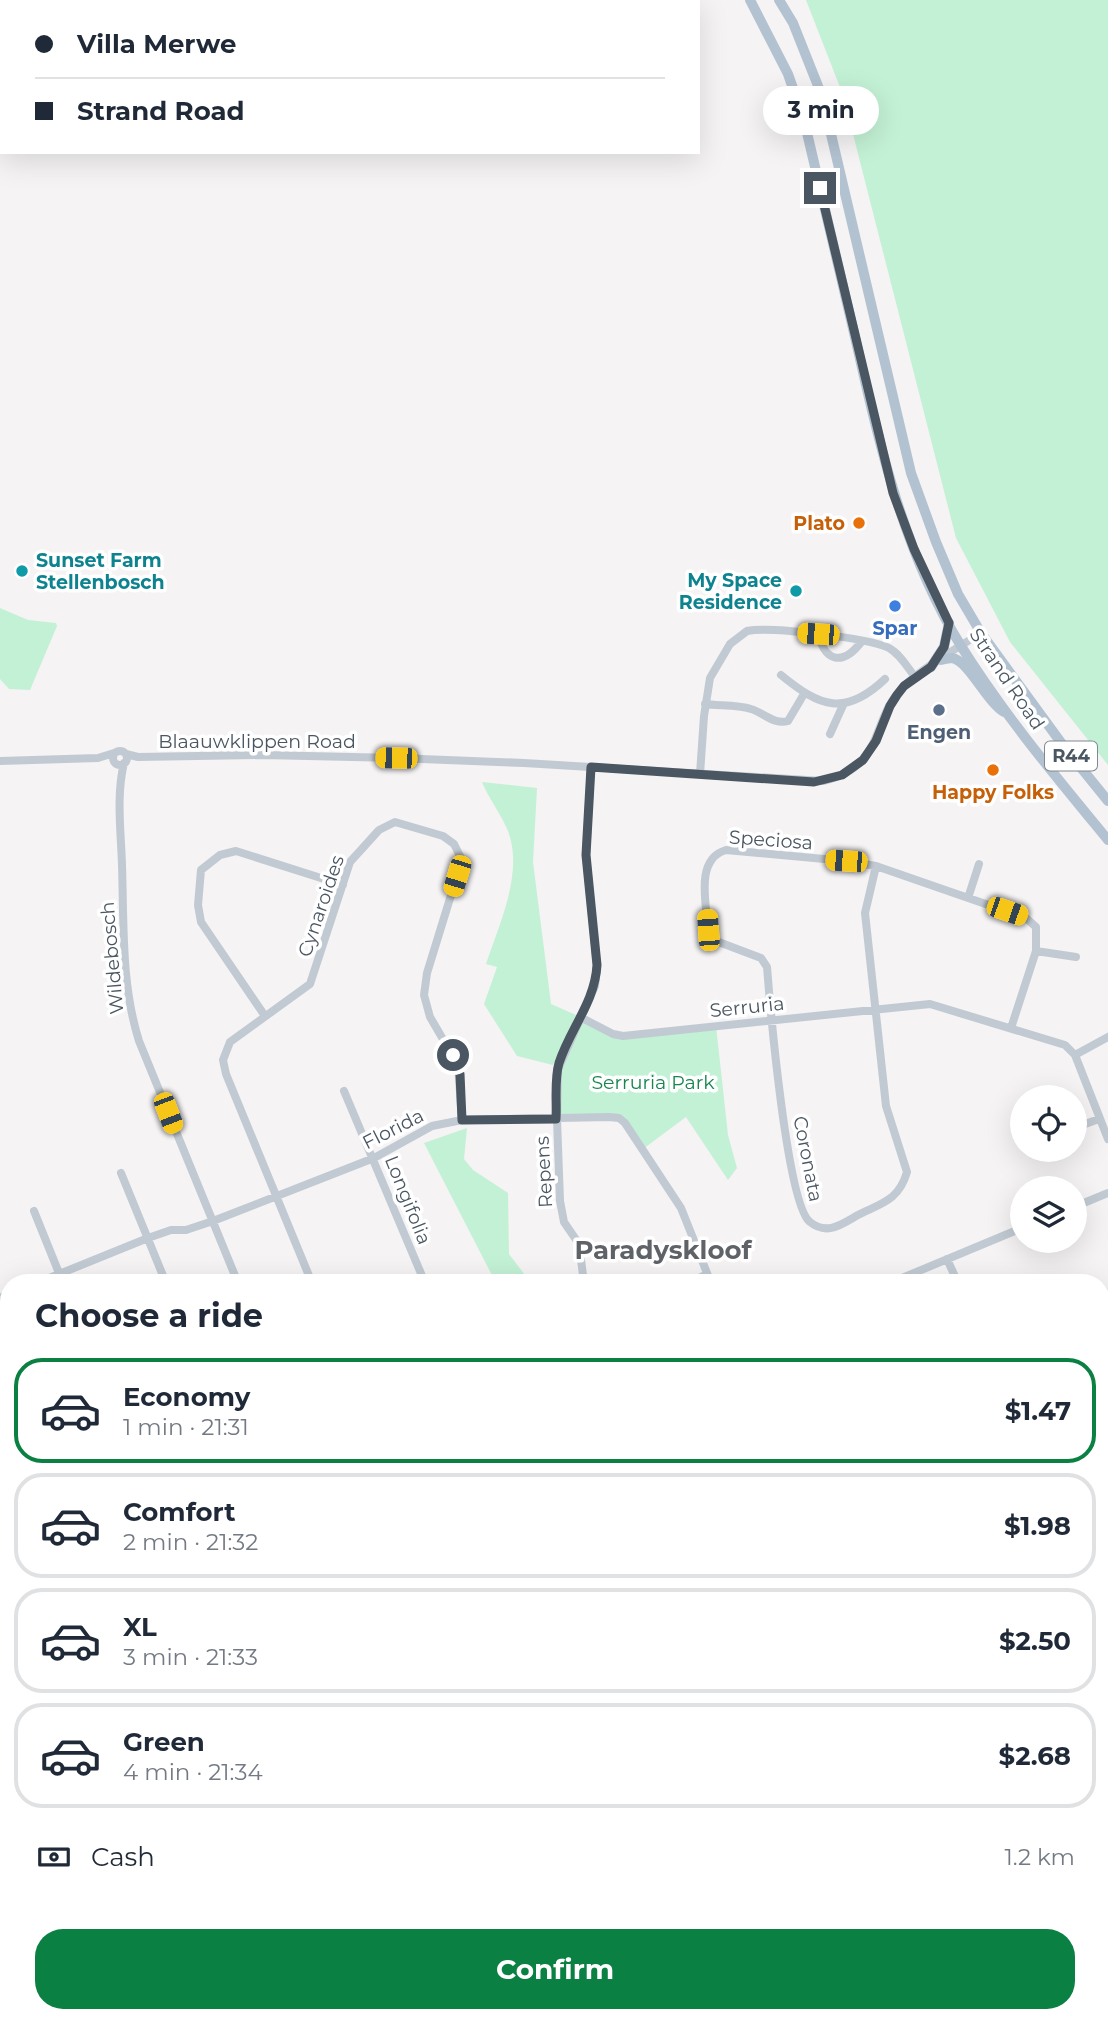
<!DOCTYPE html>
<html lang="en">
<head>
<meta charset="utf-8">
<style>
  :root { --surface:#fff; --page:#f2f2f3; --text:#1f2937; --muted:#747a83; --line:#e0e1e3; --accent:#0b8043 }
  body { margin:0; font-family:Montserrat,sans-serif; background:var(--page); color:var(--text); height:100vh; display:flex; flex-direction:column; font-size:26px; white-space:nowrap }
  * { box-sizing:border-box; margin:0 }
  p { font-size:23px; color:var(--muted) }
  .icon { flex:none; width:38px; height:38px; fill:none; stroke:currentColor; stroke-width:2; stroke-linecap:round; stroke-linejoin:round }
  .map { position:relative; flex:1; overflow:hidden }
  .side { position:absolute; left:0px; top:1274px; width:1110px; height:749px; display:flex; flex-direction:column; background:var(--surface); border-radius:28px 28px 0 0; box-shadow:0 7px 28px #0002 }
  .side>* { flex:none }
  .guide { position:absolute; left:0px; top:0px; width:700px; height:154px; box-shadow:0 7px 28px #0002; display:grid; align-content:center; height:154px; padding:0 35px; background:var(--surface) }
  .buttons { position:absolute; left:1010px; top:1085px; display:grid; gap:14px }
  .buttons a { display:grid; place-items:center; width:77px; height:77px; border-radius:50%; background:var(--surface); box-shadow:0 7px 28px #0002; font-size:35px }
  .end { position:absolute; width:32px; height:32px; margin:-16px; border:9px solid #4a5661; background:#fff; box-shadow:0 0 0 4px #fff }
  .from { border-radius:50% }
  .bubble { position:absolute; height:49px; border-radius:24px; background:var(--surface); box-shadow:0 7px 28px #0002; font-size:23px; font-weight:700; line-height:49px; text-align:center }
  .car { position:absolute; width:21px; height:42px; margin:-21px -10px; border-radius:9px; box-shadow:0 0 5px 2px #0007; background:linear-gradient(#f5c518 24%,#345 0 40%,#f5c518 0 76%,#345 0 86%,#f5c518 0) }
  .guide b { display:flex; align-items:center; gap:24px; height:66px; font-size:26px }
  .guide b+b { border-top:2px solid var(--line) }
  .guide i { width:18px; height:18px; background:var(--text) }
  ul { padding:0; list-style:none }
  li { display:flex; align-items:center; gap:21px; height:105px; margin:0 14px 10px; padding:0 21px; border:4px solid var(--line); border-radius:28px }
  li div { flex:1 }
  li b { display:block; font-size:26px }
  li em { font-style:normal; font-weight:700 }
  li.current { border-color:var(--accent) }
  li>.icon { width:63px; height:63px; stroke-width:1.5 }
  h2 { padding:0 35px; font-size:32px; line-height:84px }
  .pay { display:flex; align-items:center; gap:18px; height:77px; padding:0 35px; font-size:26px }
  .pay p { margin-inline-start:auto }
  .button { display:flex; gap:14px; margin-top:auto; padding:14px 35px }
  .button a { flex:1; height:80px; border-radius:28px; background:var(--accent); color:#fff; font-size:28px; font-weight:700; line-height:80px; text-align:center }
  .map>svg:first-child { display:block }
  .green { fill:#c3f1d5 }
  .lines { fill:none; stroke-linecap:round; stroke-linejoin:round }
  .minor { stroke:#c1cad2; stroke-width:8 }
  .major { stroke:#b3c2d1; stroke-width:10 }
  .route { stroke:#4a5661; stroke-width:9 }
  .food-dot { fill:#e8710a; stroke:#fff; stroke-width:2.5 }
  .culture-dot { fill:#0f9aa8; stroke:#fff; stroke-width:2.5 }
  .shop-dot { fill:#3f7fe0; stroke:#fff; stroke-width:2.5 }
  .service-dot { fill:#5c6f8a; stroke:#fff; stroke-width:2.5 }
  .labels { text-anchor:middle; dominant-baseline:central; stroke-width:7; stroke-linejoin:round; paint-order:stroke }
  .shield { fill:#fff; stroke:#808990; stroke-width:2 }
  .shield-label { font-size:18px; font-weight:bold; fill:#4a5661 }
  .food-label { font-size:19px; font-weight:bold; fill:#c56008; stroke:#fff; text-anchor:end }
  .culture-label { font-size:19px; font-weight:bold; fill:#0d838f; stroke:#fff; text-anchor:start }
  .shop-label { font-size:19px; font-weight:bold; fill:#366cbe; stroke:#fff }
  .street-label { font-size:19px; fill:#4a5661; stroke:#fff }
  .service-label { font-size:19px; font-weight:bold; fill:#4e5e75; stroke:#fff }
  .park-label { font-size:19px; fill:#17864f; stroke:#fff }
  .district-label { font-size:26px; font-weight:bold; fill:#5f6368; stroke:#fff }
</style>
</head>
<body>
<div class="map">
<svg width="1108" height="2023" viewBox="0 0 1108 2023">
  <rect width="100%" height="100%" fill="#f5f3f3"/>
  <path class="green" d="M 806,0 L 1108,0 L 1108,765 L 1010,642 L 956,538 L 843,95 Z
    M 0,608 L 28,620 L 56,623 L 57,626 L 30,690 L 9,689 L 0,679 Z
    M 482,782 L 537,788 L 533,862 L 551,1004 L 576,1015 L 553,1065 L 517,1056 L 484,1004 L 497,967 L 486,964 C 499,925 524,872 508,831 C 501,814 489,799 482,782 Z
    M 580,1017 L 613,1034 L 716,1026 L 728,1135 L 737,1168 L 728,1180 L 686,1117 L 643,1149 L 619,1118 L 557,1119 L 558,1069 Z
    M 467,1128 L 464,1159 L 473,1170 L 508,1193 L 509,1254 L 531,1283 L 496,1283 L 424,1143 Z
    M 0,1945 L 9,1947 L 9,2014 L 173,2014 L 178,2023 L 0,2023 Z"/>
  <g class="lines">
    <path class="minor" d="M 28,2 L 30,0
      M 0,35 L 2,33
      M 818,634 C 826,664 844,665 862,641
      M 781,675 C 820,707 845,717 885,679
      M 705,704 C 719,706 737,704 751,709 C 764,713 774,725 788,721 L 804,694
      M 830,734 L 844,703
      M113 758a7 7 0 1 1 14 0a7 7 0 1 1-14 0Z
      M 126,754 L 138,757 L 263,755 L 396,758 L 524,763 L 823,781 C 887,766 869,720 904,686 C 922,668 959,647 981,633
      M 0,761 L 98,758 L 114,753
      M 124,763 C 116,795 121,832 122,865 C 124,924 121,984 139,1041 L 238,1283
      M 700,774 L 704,716 L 710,678 L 730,644 L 747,631 C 769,626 869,638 889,648 C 900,654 908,668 915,677
      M 876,866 L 865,913 L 886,1106 L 907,1172 C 899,1200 882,1203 858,1215 C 842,1224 827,1236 810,1222 C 787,1205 770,1005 767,967 L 761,958 L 716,941 L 708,930 C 707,906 694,859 726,850 L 846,861 L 876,866 L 1026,918 L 1036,927 L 1036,951 L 1011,1028
      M 968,898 L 979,864
      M 1036,951 L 1076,957
      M 265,1016 L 201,922 L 198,905 L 201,870 L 220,855 L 236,851 L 343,885
      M 580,1017 L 613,1034 L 623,1036 L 930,1004 L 1065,1045 L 1075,1055 L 1108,1139
      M 1075,1055 L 1108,1037
      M 344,1091 L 425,1283
      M 1074,1128 L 1099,1119
      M 1019,1138 L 1022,1138
      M 121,1173 L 166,1283
      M 1074,1207 L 1108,1193
      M 34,1211 L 63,1283
      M 947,1259 L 958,1283
      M 37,1283 L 148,1238 L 171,1230 L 186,1230 L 213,1221 L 374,1158 L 432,1126 L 462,1120 L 609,1117 L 619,1118 L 625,1123 L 681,1208 L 711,1283
      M 312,1283 L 226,1074 L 223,1060 L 230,1042 L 310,984 L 350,862 L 379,830 L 395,822 L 443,836 L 454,844 L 460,856 L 460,866 L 427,973 L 424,995 L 430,1017 L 458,1065 L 462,1120
      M 584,1283 L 579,1244 L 564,1222 L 560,1201 L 557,1119 L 558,1069 L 595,986 L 597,966 L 586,855 L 591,767
      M 689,1283 L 707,1274
      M 890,1283 L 1022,1228
      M 0,1298 L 9,1294
      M 0,1329 L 9,1351
      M 0,1521 L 9,1518
      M 0,1607 L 9,1604
      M 0,1641 L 9,1663
      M 0,1752 L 9,1749"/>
    <path class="major" d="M 750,0 L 788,74 L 804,120 C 821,193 838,265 855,337 C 879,443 903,552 961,646 C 1004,715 1057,778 1108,840
      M 779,0 L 793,23 L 822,96 L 911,473 L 936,542 L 958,594 L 981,633 L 1065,748 L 1108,801
      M 941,660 C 945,659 949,658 952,658 C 968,660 987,702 1004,712
      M 931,667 L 944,647 L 949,623"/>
  </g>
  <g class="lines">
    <path class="route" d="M 453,1055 L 460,1074 L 462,1120 L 556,1119 C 557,1102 554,1080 559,1063 C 570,1029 595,1002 597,965 L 586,855 L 591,767 L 814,782 L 842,775 L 863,760 L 876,741 L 890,706 L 897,695 L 904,686 L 931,667 L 944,647 L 949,623 L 914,549 L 893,493 L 820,188"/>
  </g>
  <g class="food-dot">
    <circle cx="859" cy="523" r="7"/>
    <circle cx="993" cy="770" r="7"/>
  </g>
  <g class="culture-dot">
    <circle cx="22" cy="571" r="7"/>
    <circle cx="796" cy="591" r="7"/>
  </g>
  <circle class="shop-dot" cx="895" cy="606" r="7"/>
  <circle class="service-dot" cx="939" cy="710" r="7"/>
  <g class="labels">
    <rect class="shield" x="1045" y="741.5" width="52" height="29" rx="5"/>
    <g class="shield-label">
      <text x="1071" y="756">R44</text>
    </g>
    <g class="food-label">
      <text x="845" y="523">Plato</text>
      <text x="993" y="792" text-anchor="middle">Happy Folks</text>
    </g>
    <g class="culture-label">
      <text x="36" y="560">Sunset Farm<tspan x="36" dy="22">Stellenbosch</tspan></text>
      <text x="782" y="580" text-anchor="end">My Space<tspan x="782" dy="22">Residence</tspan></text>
    </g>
    <g class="shop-label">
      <text x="895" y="628">Spar</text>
    </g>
    <g class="street-label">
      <text transform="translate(1007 679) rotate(56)">Strand Road</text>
      <text x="257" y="741">Blaauwklippen Road</text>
      <text transform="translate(771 840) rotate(4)">Speciosa</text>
      <text transform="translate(321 906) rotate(-71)">Cynaroides</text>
      <text transform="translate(112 958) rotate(-95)">Wildebosch</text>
      <text transform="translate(747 1007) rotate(-6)">Serruria</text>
      <text transform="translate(393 1129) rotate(-27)">Florida</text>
      <text transform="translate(808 1159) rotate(79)">Coronata</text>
      <text transform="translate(544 1172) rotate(-93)">Repens</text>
      <text transform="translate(408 1200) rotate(68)">Longifolia</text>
    </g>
    <g class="service-label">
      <text x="939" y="732">Engen</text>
    </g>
    <g class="park-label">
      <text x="653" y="1082">Serruria Park</text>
    </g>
    <g class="district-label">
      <text x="663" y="1250">Paradyskloof</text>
    </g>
  </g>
</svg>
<div class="buttons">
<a><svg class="icon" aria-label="locate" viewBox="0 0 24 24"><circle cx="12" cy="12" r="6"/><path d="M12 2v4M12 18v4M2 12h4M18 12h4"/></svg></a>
<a><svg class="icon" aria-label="layers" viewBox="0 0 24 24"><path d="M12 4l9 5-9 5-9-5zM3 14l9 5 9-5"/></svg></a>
</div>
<i class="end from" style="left:453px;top:1055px"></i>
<i class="end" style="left:820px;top:188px"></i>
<div class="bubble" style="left:763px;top:86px;width:116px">3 min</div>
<i class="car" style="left:818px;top:634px;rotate:274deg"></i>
<i class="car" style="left:396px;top:758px;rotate:271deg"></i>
<i class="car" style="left:846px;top:861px;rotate:274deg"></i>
<i class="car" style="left:457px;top:876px;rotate:197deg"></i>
<i class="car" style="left:1007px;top:911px;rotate:109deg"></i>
<i class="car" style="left:708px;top:930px;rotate:356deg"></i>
<i class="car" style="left:168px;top:1113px;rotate:159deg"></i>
<div class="guide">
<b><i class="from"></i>Villa Merwe</b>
<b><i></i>Strand Road</b>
</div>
<section class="side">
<h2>Choose a ride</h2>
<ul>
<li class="current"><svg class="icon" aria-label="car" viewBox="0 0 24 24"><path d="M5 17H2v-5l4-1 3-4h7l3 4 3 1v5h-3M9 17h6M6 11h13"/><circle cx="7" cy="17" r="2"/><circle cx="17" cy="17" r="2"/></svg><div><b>Economy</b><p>1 min · 21:31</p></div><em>$1.47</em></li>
<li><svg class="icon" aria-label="car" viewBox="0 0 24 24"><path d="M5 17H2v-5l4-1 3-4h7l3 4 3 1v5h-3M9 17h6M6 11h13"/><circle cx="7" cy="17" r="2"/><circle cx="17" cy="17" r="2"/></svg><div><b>Comfort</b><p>2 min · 21:32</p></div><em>$1.98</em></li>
<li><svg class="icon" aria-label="car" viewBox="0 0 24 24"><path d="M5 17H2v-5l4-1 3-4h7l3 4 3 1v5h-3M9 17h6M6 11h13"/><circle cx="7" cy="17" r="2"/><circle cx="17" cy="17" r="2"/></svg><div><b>XL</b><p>3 min · 21:33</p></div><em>$2.50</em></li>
<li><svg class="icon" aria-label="car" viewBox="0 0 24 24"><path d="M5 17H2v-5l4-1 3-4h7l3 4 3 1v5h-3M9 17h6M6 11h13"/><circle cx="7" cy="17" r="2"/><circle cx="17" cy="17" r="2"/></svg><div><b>Green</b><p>4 min · 21:34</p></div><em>$2.68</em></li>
</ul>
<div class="pay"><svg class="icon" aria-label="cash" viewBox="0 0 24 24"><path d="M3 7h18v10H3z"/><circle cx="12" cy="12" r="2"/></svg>Cash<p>1.2 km</p></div>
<div class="button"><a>Confirm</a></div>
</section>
</div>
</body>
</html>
